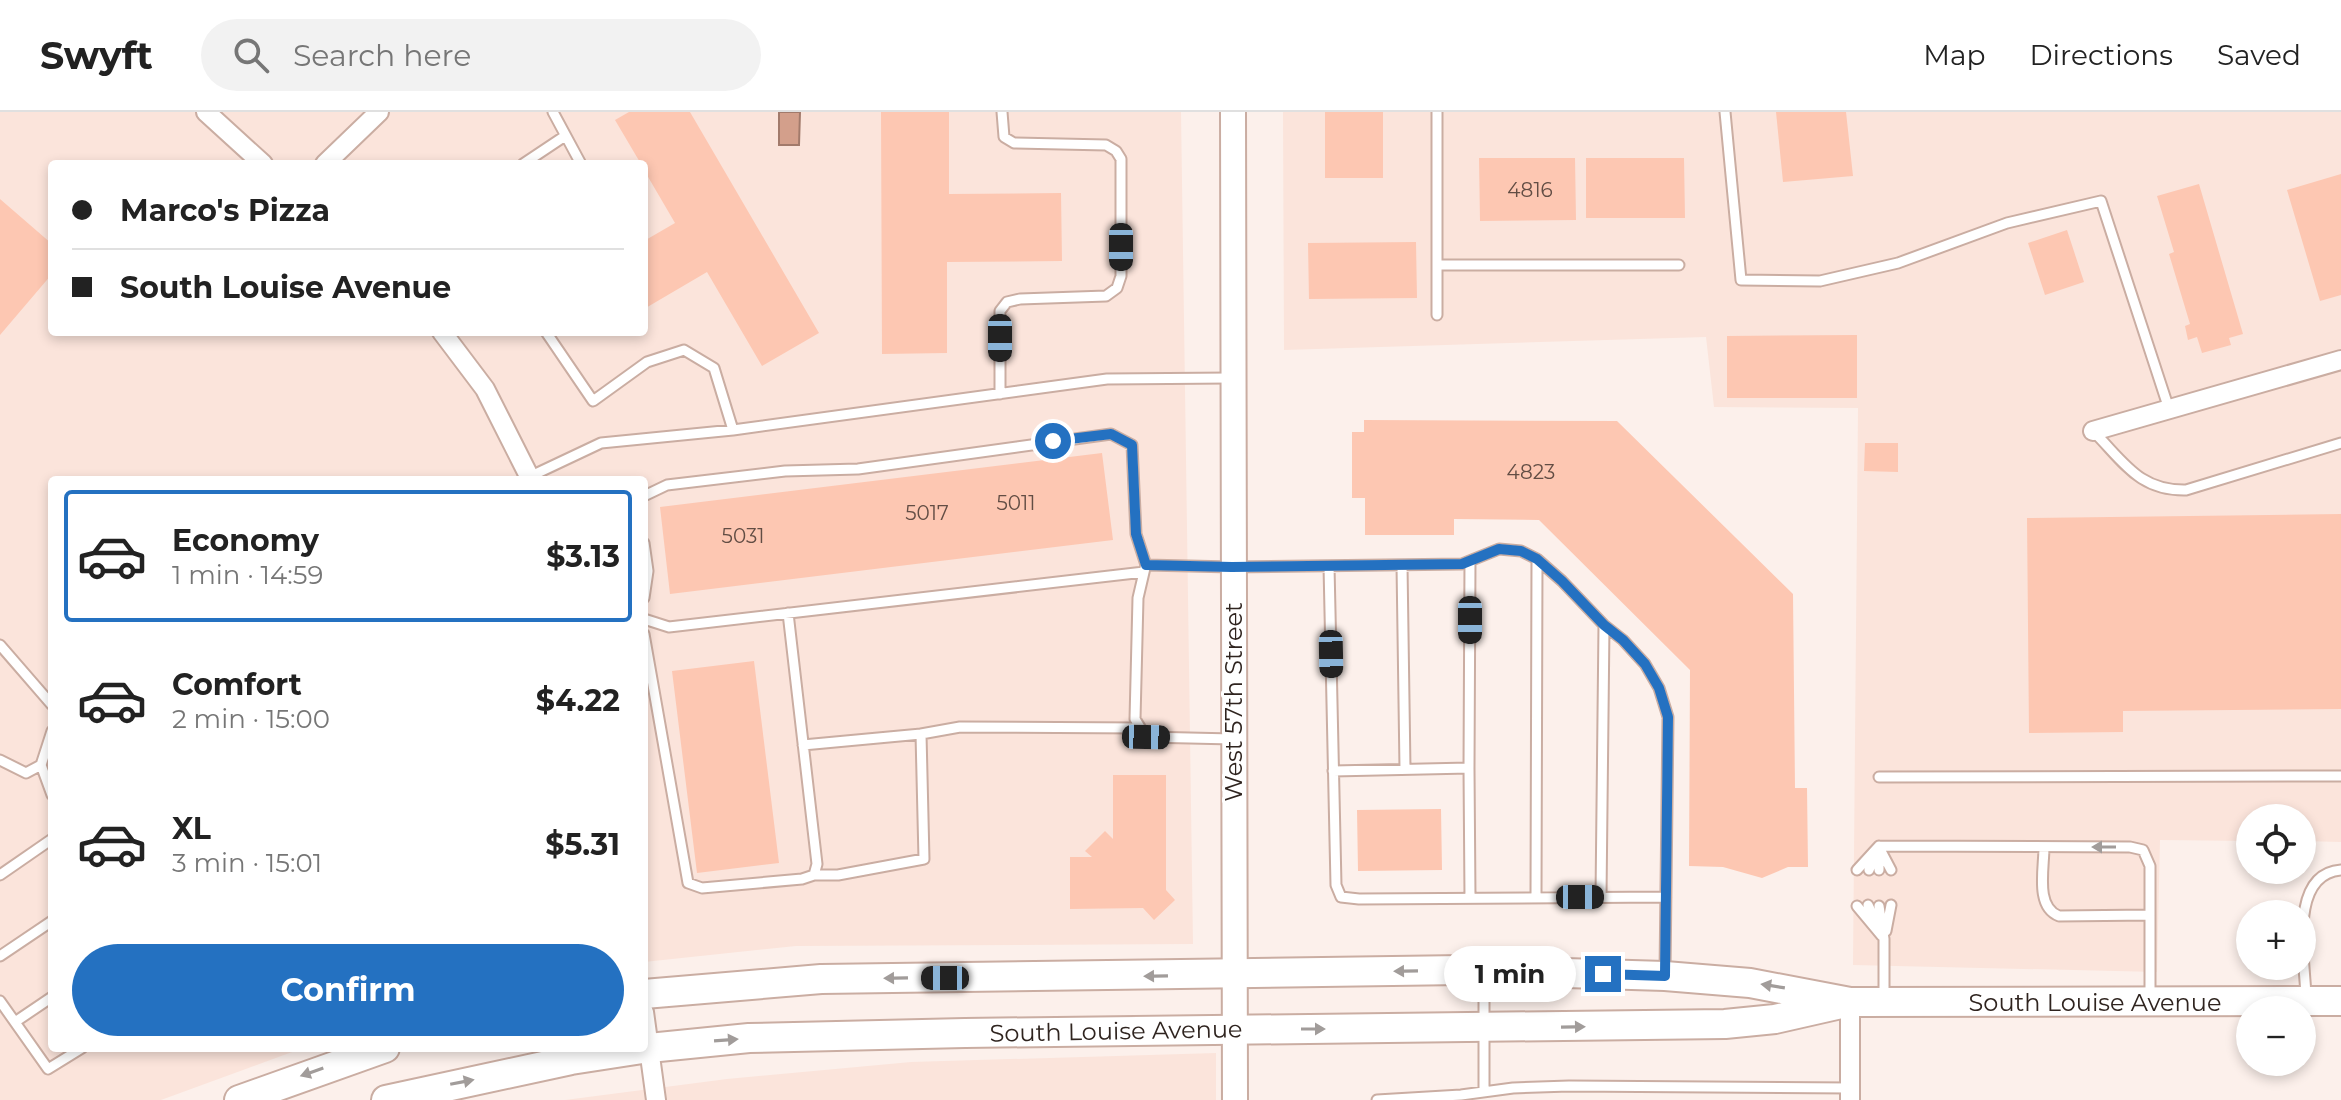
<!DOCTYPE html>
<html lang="en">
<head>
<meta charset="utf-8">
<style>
  :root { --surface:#fff; --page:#f2f2f2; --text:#222; --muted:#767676; --line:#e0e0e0; --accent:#2471c1 }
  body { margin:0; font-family:Montserrat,sans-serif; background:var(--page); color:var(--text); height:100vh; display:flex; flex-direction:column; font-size:30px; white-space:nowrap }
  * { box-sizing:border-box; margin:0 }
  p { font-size:26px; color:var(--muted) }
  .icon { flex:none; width:44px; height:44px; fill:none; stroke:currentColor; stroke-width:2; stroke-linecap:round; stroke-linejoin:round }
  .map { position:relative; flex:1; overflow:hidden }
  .details { position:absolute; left:48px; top:364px; width:600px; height:576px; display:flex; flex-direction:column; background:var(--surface); border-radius:8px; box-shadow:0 4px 12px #0003 }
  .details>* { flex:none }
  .banner { position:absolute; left:48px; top:48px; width:600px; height:176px; border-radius:8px; box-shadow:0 4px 12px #0003; display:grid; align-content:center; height:176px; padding:0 24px; background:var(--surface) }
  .controls { position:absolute; left:2236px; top:692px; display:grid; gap:16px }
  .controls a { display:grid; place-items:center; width:80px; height:80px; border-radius:50%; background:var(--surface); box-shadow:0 4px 12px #0003; font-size:40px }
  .end { position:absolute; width:36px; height:36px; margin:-18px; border:10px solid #2471c1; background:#fff; box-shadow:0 0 0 4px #fff }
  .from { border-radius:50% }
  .bubble { position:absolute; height:56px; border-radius:28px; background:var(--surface); box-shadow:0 4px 12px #0003; font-size:26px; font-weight:700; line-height:56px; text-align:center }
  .car { position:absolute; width:24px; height:48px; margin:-24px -12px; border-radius:10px; box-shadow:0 0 6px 2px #0007; background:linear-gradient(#222 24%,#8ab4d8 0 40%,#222 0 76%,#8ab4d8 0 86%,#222 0) }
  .banner b { display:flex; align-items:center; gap:28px; height:76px; font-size:30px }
  .banner b+b { border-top:2px solid var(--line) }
  .banner i { width:20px; height:20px; background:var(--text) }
  ul { padding:14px 0 0; list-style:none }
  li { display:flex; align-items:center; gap:24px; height:132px; margin:0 16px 12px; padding:0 8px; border:4px solid transparent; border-radius:8px }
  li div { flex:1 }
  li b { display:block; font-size:30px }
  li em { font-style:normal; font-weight:700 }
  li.on { border-color:var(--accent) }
  li>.icon { width:72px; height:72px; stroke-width:1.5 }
  .primary-button { display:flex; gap:16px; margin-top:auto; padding:16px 24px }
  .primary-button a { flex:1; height:92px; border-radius:48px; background:var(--accent); color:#fff; font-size:32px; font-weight:700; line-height:92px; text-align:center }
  header { display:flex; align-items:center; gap:48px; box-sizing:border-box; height:112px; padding:0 40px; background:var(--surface); border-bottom:2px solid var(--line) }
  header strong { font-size:38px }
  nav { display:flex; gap:44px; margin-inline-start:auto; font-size:28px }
  .search { width:560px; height:72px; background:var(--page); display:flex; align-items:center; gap:20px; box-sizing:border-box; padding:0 28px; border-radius:44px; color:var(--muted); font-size:30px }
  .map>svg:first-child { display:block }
  .built { fill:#fbe4db; fill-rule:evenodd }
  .water { fill:#d39f8b; stroke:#a27a6b; stroke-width:2 }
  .building { fill:#fdc7b2 }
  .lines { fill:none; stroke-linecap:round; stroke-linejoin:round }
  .lane-casing { stroke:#caada2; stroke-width:13 }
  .street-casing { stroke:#caada2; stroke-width:22 }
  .secondary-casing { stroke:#caada2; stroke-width:28 }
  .primary-casing { stroke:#caada2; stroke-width:32 }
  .lane { stroke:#fff; stroke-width:9 }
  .street { stroke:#fff; stroke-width:18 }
  .secondary { stroke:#fff; stroke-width:24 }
  .primary { stroke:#fff; stroke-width:28 }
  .oneway { fill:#a19c9a }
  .route { stroke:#2471c1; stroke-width:10 }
  .labels { text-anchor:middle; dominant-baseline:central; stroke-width:6; stroke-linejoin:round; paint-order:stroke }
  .number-label { font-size:20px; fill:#624d44 }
  .street-label { font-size:24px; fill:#2f241f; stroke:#fff }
</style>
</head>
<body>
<header>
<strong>Swyft</strong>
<div class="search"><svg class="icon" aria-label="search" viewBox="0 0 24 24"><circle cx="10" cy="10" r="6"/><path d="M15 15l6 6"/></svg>Search here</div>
<nav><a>Map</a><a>Directions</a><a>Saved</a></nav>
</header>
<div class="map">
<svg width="2341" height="988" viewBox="0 0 2341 988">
  <rect width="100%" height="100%" fill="#fcf0eb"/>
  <path class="built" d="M 0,0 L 1181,0 L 1193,832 L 796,834 L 644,850 L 644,368 L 52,368 L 52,936 L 303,936 L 161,988 L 0,988 ZM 52,52 L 644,52 L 644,220 L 52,220 Z
    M 1283,0 L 2341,0 L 2341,730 L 2302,729 L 2302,706 L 2250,706 L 2250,729 L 2160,728 L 2157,860 L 1853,853 L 1858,296 L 1714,295 L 1706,225 L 1284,238 Z
    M 1216,941 L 1216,988 L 565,988 L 727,967 L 911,950 Z"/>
  <path class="water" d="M 779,0 L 800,0 L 799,33 L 779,33 Z"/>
  <path class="building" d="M 629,0 L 690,0 L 819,221 L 762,254 L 707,160 L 644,197 L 644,129 L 675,111 L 644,58 L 644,52 L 641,52 L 615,8 Z
    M 881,0 L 949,0 L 949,82 L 1061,81 L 1062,149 L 947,150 L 947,241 L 882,242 Z
    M 1325,0 L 1383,0 L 1383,66 L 1325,66 Z
    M 1776,0 L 1846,0 L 1853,64 L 1783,70 Z
    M 1479,46 L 1575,46 L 1576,108 L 1480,109 Z
    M 1586,46 L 1684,46 L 1685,106 L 1586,106 Z
    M 2341,62 L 2341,183 L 2320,189 L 2287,78 Z
    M 2199,72 L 2243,222 L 2229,226 L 2231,233 L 2202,241 L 2197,225 L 2188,228 L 2185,214 L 2190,212 L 2169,142 L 2174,140 L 2157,84 Z
    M 0,87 L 52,132 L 52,162 L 0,223 Z
    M 2067,118 L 2084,170 L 2045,183 L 2028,131 Z
    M 1416,130 L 1417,186 L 1309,187 L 1308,131 Z
    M 1857,223 L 1857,286 L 1727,286 L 1727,224 Z
    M 1364,308 L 1617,309 L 1793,482 L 1795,676 L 1807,676 L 1808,755 L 1788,755 L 1762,766 L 1723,755 L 1689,754 L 1690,558 L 1539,408 L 1454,407 L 1454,423 L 1365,423 L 1365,386 L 1352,386 L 1352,320 L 1364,320 Z
    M 1865,331 L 1898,331 L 1898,360 L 1864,359 Z
    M 1102,341 L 1113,428 L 670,482 L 660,395 Z
    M 2341,402 L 2341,597 L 2123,599 L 2123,620 L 2029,621 L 2027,406 Z
    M 754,549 L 779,751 L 697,761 L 672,559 Z
    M 1113,663 L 1166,663 L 1166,778 L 1175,788 L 1154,808 L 1143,796 L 1070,797 L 1070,745 L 1092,745 L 1085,739 L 1105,719 L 1113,727 Z
    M 1441,697 L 1442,758 L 1358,759 L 1357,698 Z"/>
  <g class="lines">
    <g class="lane-casing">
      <path id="lane" d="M 553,0 L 581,52
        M 1437,0 L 1437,203
        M 1725,0 L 1741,168 L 1820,169 L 1898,151 L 2007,111 L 2101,89 L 2169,297
        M 523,52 L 565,24
        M 1437,153 L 1679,153
        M 546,220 L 593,289 L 647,250 L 684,238 L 714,256 L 733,318
        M 1000,282 L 1000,199 L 1007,190 L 1020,187 L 1106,184 L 1117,176 L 1121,164 L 1121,47 L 1116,39 L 1106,33 L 1014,31 L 1004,25 L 1002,0
        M 2093,319 C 2124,350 2139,379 2186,378 L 2341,331
        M 529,365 L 601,331 L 733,318 L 1107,267 L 1230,266
        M 644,384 L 667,373 L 785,359 L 858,357 L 1111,322 L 1132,333 L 1136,422 L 1146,453 L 1232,455 L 1462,452 L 1499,437 L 1521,439 L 1537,447 L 1562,469 L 1604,513 L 1623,528 L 1645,552 L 1659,576 L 1668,605 L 1665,860
        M 644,431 L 648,459 L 644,486
        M 1402,453 L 1405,657
        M 1329,454 L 1336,773 L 1341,785 L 1359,787 L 1666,785
        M 1145,456 L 1138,486 L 1135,607 L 1146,625 L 1233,627
        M 644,507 L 669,515 L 1144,460
        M 644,522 L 688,771 L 702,776 L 802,767 L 814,763 L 817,752 L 788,501
        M 0,533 L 52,593
        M 803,633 L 921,622
        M 0,648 L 26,661 L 41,653 L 52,619
        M 41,653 L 52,683
        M 1469,656 L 1470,449
        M 1333,659 L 1469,656 L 1470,786
        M 1879,665 L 2341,664
        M 2044,735 C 2044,757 2035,795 2059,804 L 2150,803
        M 1880,737 L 1891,758
        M 1857,758 L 1879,734
        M 1869,758 L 1876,741
        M 1879,758 L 1879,734 L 2130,735 L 2143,738 L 2150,754 L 2150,885
        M 0,763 L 52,727
        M 814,763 L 838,763 L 924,747 L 921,622 L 960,615 L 1140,616
        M 1536,785 L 1537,447
        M 1601,785 L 1604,513
        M 1868,793 L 1877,812
        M 1857,794 L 1882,824
        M 1879,794 L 1884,827 L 1884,886
        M 1886,819 L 1891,793
        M 0,844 L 52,809
        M 2306,885 C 2305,848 2288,762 2341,758
        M 0,889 L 48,957 L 82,936
        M 15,910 L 52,885
        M 1484,980 L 1484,862
        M 1377,988 L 1461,983 L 1513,976 L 1569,974 L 1850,976"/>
    </g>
    <g class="street-casing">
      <path id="street" d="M 206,0 L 263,52
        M 325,52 L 379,0
        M 442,220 L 485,277 L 531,368
        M 2093,319 L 2341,248
        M 1850,890 L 1850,988
        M 644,900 L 656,988"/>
    </g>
    <g class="secondary-casing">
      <path id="secondary" d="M 1233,0 L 1235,988"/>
    </g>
    <g class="primary-casing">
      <path id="primary" d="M 644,882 L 821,867 L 1462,858 L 1665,864 L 1750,871 L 1850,890 L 2341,889
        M 239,988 L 385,936
        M 386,988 L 571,948 L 649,936 L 749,926 L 965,921 L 1725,912 L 1775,907 L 1841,892"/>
    </g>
    <use href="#lane" class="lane"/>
    <use href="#street" class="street"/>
    <use href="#secondary" class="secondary"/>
    <use href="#primary" class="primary"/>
  </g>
  <defs><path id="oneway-solid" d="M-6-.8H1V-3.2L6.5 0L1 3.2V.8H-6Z" transform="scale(2)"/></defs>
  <g class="oneway">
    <use href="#oneway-solid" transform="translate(2104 735) rotate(180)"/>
    <use href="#oneway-solid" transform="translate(1406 859) rotate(179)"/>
    <use href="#oneway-solid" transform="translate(1156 864) rotate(179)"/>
    <use href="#oneway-solid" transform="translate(896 866) rotate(179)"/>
    <use href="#oneway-solid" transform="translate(1773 874) rotate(-171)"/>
    <use href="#oneway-solid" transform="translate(1573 915) rotate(-1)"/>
    <use href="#oneway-solid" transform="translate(1313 917)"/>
    <use href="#oneway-solid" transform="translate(726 928) rotate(-4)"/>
    <use href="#oneway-solid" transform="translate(312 960) rotate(161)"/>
    <use href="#oneway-solid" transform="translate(462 970) rotate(-11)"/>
  </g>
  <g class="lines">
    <path class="route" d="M 1053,329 L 1111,322 L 1132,333 L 1136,422 L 1146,453 L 1232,455 L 1462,452 L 1499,437 L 1521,439 L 1537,447 L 1562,469 L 1604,513 L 1623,528 L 1645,552 L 1659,576 L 1668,605 L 1665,864 L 1603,862"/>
  </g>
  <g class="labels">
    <g class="number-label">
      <text x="1530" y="78">4816</text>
      <text x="1531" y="360">4823</text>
      <text x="1016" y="391">5011</text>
      <text x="927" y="401">5017</text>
      <text x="743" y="424">5031</text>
    </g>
    <g class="street-label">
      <text transform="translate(1233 590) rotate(-90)">West 57th Street</text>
      <text x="2095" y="890">South Louise Avenue</text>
      <text transform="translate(1116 919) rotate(-1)">South Louise Avenue</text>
    </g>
  </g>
</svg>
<div class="controls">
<a><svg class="icon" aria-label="locate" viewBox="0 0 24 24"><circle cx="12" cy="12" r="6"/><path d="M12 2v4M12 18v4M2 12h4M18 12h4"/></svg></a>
<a>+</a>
<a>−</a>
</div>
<i class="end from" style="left:1053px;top:329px"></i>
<i class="end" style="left:1603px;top:862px"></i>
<div class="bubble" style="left:1444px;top:834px;width:132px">1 min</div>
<i class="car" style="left:1121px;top:135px;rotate:180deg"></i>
<i class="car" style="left:1000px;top:226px;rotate:180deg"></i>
<i class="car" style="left:1470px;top:508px;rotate:180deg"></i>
<i class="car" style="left:1331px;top:542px;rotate:179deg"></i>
<i class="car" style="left:1146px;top:625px;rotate:91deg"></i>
<i class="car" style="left:1580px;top:785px;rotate:90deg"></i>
<i class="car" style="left:945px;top:866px;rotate:270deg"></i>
<div class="banner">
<b><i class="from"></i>Marco's Pizza</b>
<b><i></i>South Louise Avenue</b>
</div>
<section class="details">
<ul>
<li class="on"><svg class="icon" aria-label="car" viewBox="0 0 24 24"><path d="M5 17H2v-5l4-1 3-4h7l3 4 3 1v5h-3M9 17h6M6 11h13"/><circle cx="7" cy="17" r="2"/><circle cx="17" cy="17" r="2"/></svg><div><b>Economy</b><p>1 min · 14:59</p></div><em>$3.13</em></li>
<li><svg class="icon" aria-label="car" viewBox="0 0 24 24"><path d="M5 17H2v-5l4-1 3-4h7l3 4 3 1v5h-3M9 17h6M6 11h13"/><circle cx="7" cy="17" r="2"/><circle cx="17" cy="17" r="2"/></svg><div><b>Comfort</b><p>2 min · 15:00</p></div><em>$4.22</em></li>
<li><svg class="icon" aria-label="car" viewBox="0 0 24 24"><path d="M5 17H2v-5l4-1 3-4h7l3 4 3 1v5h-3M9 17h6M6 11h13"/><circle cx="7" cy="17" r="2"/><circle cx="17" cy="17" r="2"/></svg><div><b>XL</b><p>3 min · 15:01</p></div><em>$5.31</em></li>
</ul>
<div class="primary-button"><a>Confirm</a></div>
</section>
</div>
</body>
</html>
